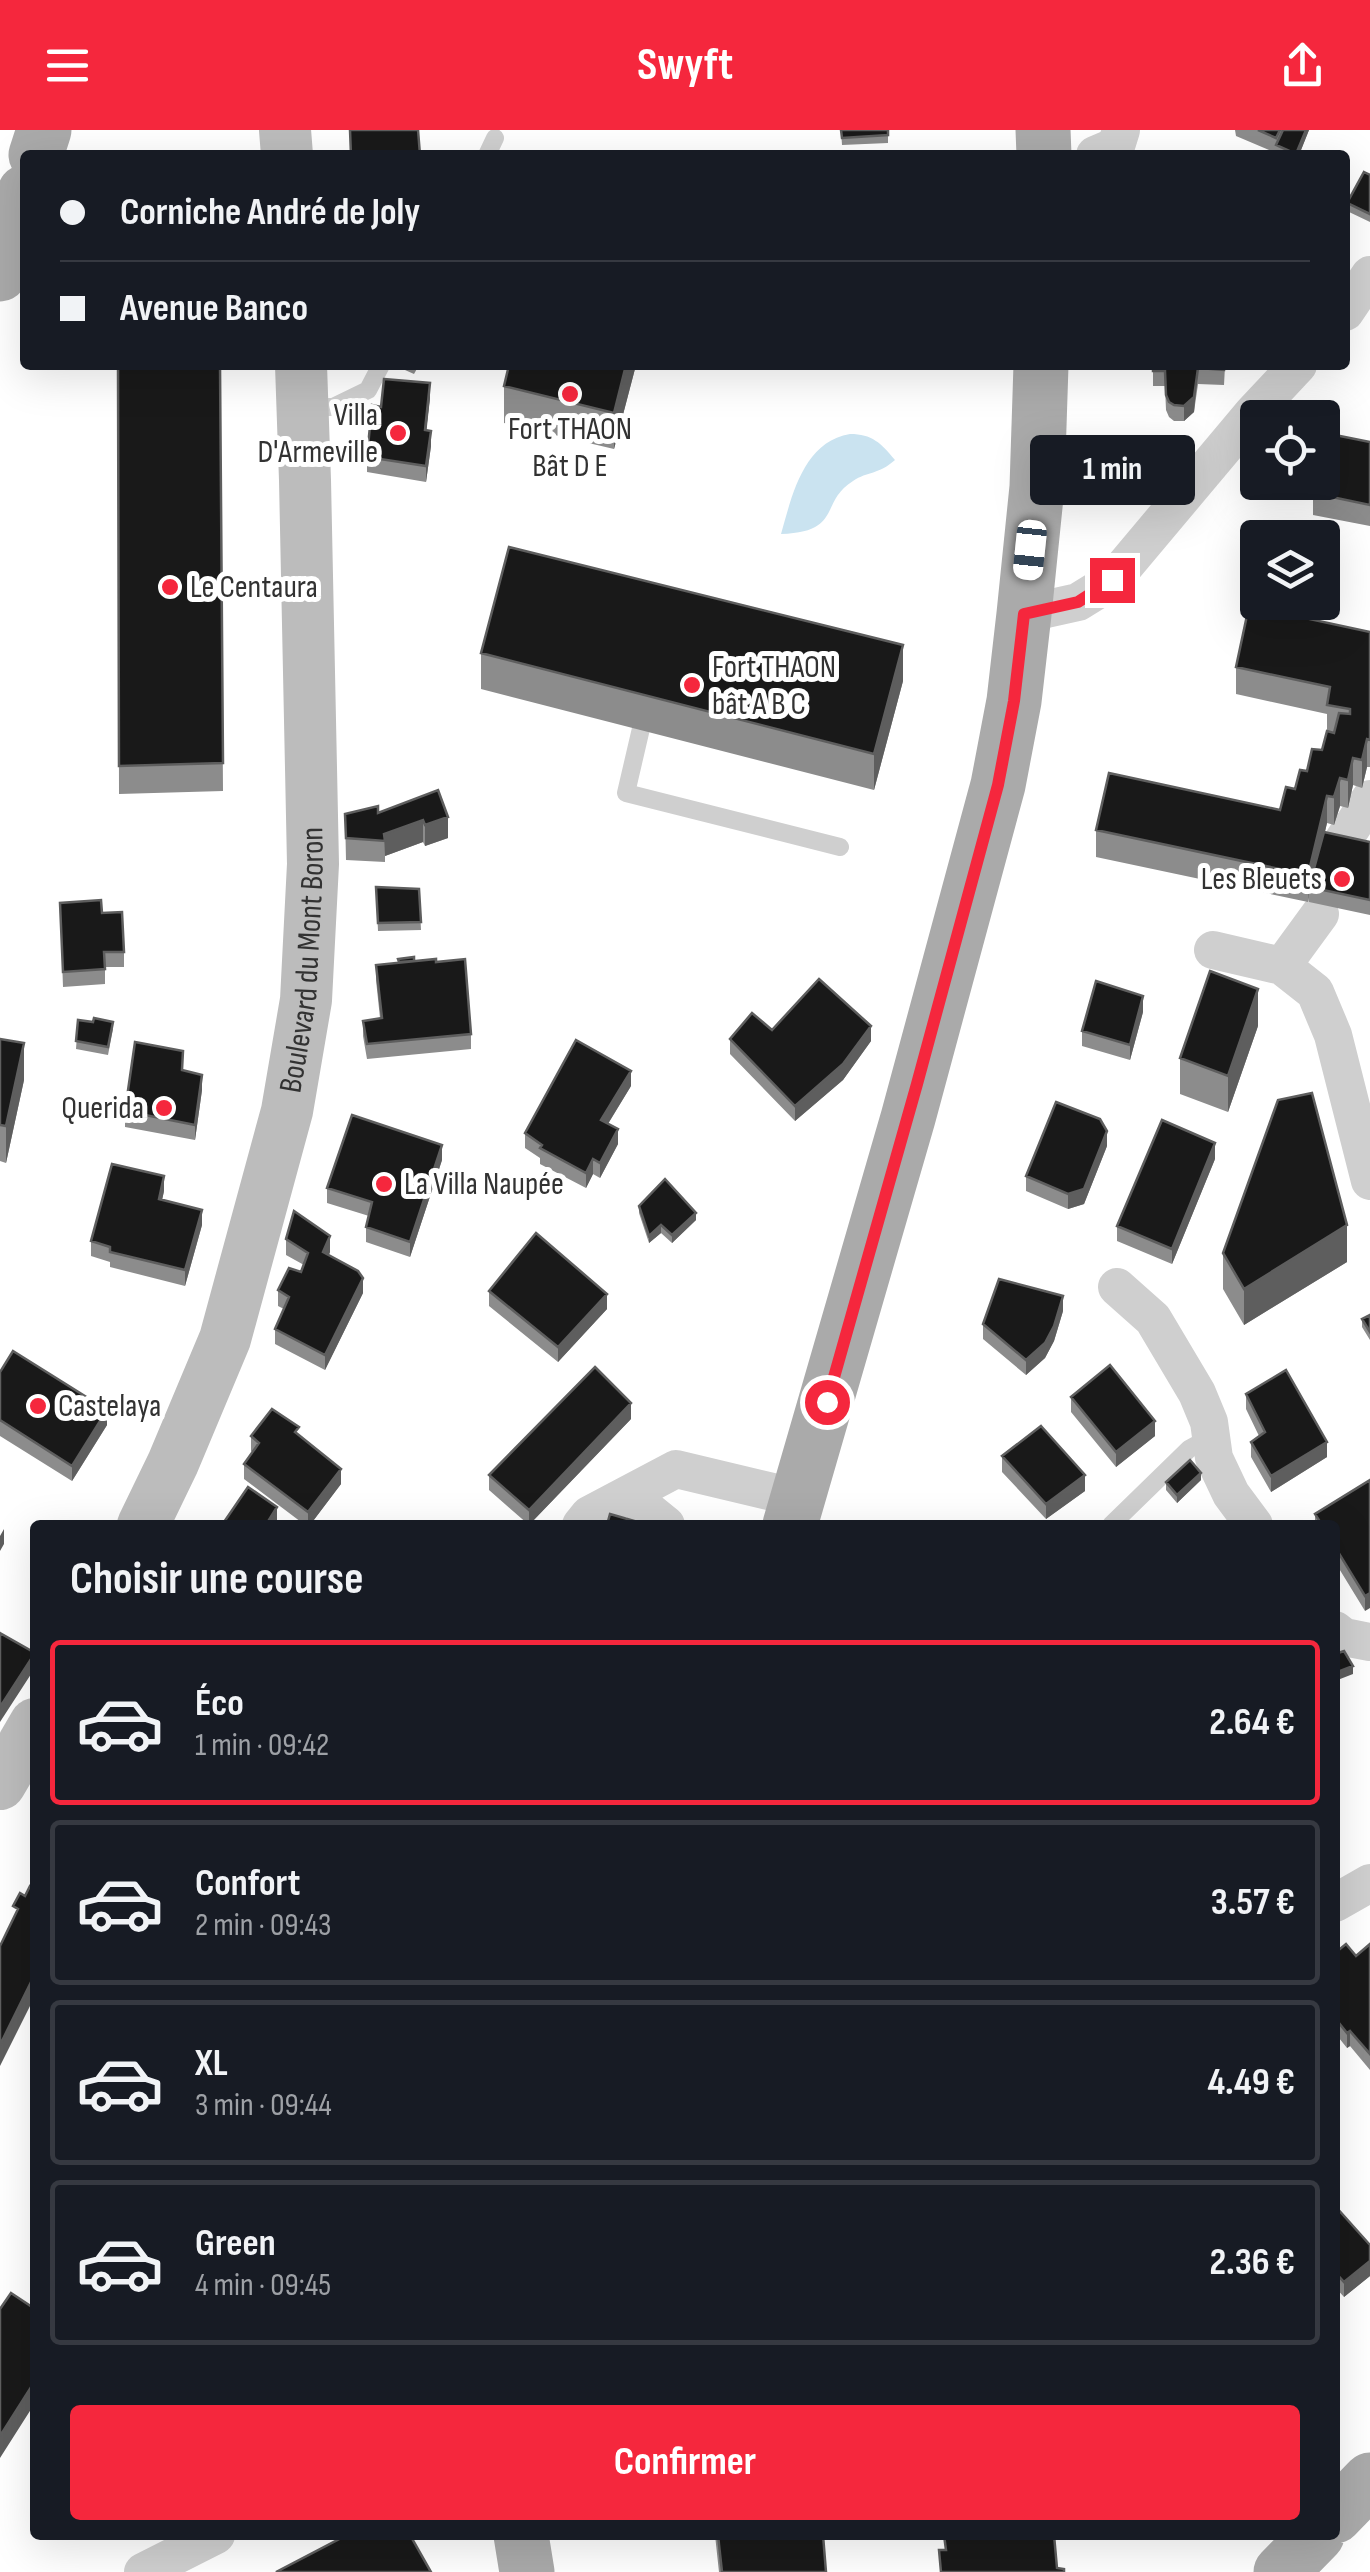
<!DOCTYPE html>
<html lang="fr">
<head>
<meta charset="utf-8">
<style>
  :root { --surface:#171b24; --page:#20242c; --text:#f1f3f6; --muted:#9ea1a6; --line:#363941; --accent:#f5273d }
  body { margin:0; font-family:"Sofia Sans Condensed",sans-serif; background:var(--page); color:var(--text); height:100vh; display:flex; flex-direction:column; font-size:38px; white-space:nowrap }
  * { box-sizing:border-box; margin:0 }
  p { font-size:32px; color:var(--muted) }
  .icon { flex:none; width:55px; height:55px; fill:none; stroke:currentColor; stroke-width:2; stroke-linecap:round; stroke-linejoin:round }
  .map { position:relative; flex:1; overflow:hidden }
  .details { position:absolute; left:30px; top:1390px; width:1310px; height:1020px; display:flex; flex-direction:column; background:var(--surface); border-radius:10px; box-shadow:0 10px 40px #0002 }
  .details>* { flex:none }
  .top-card { position:absolute; left:20px; top:20px; width:1330px; height:220px; border-radius:10px; box-shadow:0 10px 40px #0002; display:grid; align-content:center; height:220px; padding:0 40px; background:var(--surface) }
  .fabs { position:absolute; left:1240px; top:270px; display:grid; gap:20px }
  .fabs a { display:grid; place-items:center; width:100px; height:100px; border-radius:10px; background:var(--surface); box-shadow:0 10px 40px #0002; font-size:50px }
  .end { position:absolute; width:45px; height:45px; margin:-22px; border:12px solid #f5273d; background:#fff; box-shadow:0 0 0 5px #fff }
  .from { border-radius:50% }
  .bubble { position:absolute; height:70px; border-radius:10px; background:var(--surface); box-shadow:0 10px 40px #0002; font-size:32px; font-weight:700; line-height:70px; text-align:center }
  .car { position:absolute; width:30px; height:60px; margin:-30px -15px; border-radius:12px; box-shadow:0 0 8px 2px #0007; background:linear-gradient(#fff 24%,#345 0 40%,#fff 0 76%,#345 0 86%,#fff 0) }
  .top-card b { display:flex; align-items:center; gap:35px; height:95px; font-size:38px }
  .top-card b+b { border-top:2px solid var(--line) }
  .top-card i { width:25px; height:25px; background:var(--text) }
  ul { padding:0; list-style:none }
  li { display:flex; align-items:center; gap:30px; height:165px; margin:0 20px 15px; padding:0 20px; border:5px solid var(--line); border-radius:10px }
  li div { flex:1 }
  li b { display:block; font-size:38px }
  li em { font-style:normal; font-weight:700 }
  li.active { border-color:var(--accent) }
  li>.icon { width:90px; height:90px; stroke-width:1.5 }
  h2 { padding:0 40px; font-size:45px; line-height:120px }
  .button { display:flex; gap:20px; margin-top:auto; padding:20px 40px }
  .button a { flex:1; height:115px; border-radius:10px; background:var(--accent); color:#fff; font-size:40px; font-weight:700; line-height:115px; text-align:center }
  header { display:flex; justify-content:space-between; align-items:center; height:130px; padding:0 40px; background:var(--accent); color:#fff; font-size:45px; font-weight:700 }
  .map>svg:first-child { display:block }
  .water { fill:#cae3f0 }
  .lines { fill:none; stroke-linecap:round; stroke-linejoin:round }
  .lane { stroke:#cfcfcf; stroke-width:18 }
  .street { stroke:#cfcfcf; stroke-width:38 }
  .secondary { stroke:#bcbcbc; stroke-width:52 }
  .primary { stroke:#aaa; stroke-width:55 }
  .wall { fill:#8c8c8c }
  .shaded-wall { fill:#5e5e5e }
  .building { fill:#191919; stroke:#5e5e5e; stroke-width:2.5 }
  .route { stroke:#f5273d; stroke-width:12 }
  .poi-dot { fill:#f5273d; stroke:#fff; stroke-width:4 }
  .labels { text-anchor:middle; dominant-baseline:central; stroke-width:10; stroke-linejoin:round; paint-order:stroke }
  .poi-label { font-size:32px; fill:#323232; stroke:#fff; text-anchor:start }
  .street-label { font-size:32px; fill:#323232; stroke:#fff }
</style>
</head>
<body>
<header><svg class="icon" aria-label="menu" viewBox="0 0 24 24"><path d="M4 6h16M4 12h16M4 18h16"/></svg>Swyft<svg class="icon" aria-label="share" viewBox="0 0 24 24"><path d="M12 15V3M7 8l5-5 5 5M5 13v7h14v-7"/></svg></header>
<div class="map">
<svg width="1370" height="2442" viewBox="0 0 1370 2442">
  <rect width="100%" height="100%" fill="#fff"/>
  <path class="water" d="M 850,304 C 872,304 881,313 895,330 C 878,345 868,341 853,351 C 819,372 843,402 781,404 C 792,366 803,312 850,304 Z"/>
  <g class="lines">
    <path class="lane" d="M 487,25 L 495,8
      M 308,277 L 333,277 L 368,260 L 381,235
      M 646,577 L 626,663 L 840,717
      M 1111,1395 L 1189,1319 L 1211,1307"/>
    <path class="street" d="M 1095,25 L 1116,16 L 1121,0
      M 1345,182 L 1370,145
      M 1024,484 L 1078,472 L 1112,451 L 1253,283 L 1298,235
      M 1339,717 L 1370,669
      M 1213,820 L 1282,836 L 1315,862 L 1333,905 L 1370,1051
      M 1282,836 L 1320,784
      M 1117,1157 L 1153,1189 L 1197,1263 L 1209,1292 L 1214,1328 L 1231,1364 L 1254,1395
      M 629,1365 L 666,1395
      M 581,1395 L 589,1385 L 676,1339 L 798,1368
      M 1335,1500 L 1344,1507 L 1370,1512
      M 1335,1773 L 1370,1753
      M 143,2442 L 216,2405"/>
    <g class="secondary">
      <path d="M 285,0 L 287,25"/>
      <path id="s1" d="M 143,1395 L 173,1333 L 225,1209 L 287,981 L 306,870 L 313,734 L 305,350 L 301,235"/>
      <path d="M 0,1654 L 35,1594"/>
    </g>
    <path class="primary" d="M 1043,0 L 1044,25
      M 36,25 L 44,0
      M 0,144 L 25,62
      M 790,1395 L 908,988 L 998,655 L 1014,571 L 1024,484 L 1037,357 L 1041,235
      M 1335,2386 L 1370,2350
      M 521,2405 L 527,2442
      M 1281,2442 L 1317,2405"/>
  </g>
  <path class="wall" d="M 841,0 L 888,0 L 888,13 L 842,15 Z
    M 1235,0 L 1309,0 L 1299,25 L 1281,25 L 1236,6 Z
    M 1370,45 L 1370,92 L 1347,81 L 1347,73 Z
    M 118,235 L 220,235 L 223,661 L 119,664 Z
    M 396,235 L 419,235 L 414,244 L 396,236 Z
    M 636,235 L 614,319 L 504,293 L 504,256 Z
    M 1153,235 L 1240,235 L 1239,237 L 1225,236 L 1224,255 L 1198,254 L 1194,282 L 1184,291 L 1174,291 L 1169,287 L 1166,280 L 1165,256 L 1153,256 Z
    M 430,268 L 426,300 L 431,316 L 426,352 L 367,342 L 367,327 L 381,277 Z
    M 1370,312 L 1370,396 L 1313,385 L 1313,363 Z
    M 1370,502 L 1370,637 L 1367,637 L 1362,658 L 1353,655 L 1348,678 L 1340,676 L 1334,695 L 1327,693 L 1325,702 L 1370,712 L 1370,785 L 1309,772 L 1309,768 L 1308,772 L 1096,727 L 1096,700 L 1280,680 L 1322,620 L 1327,602 L 1327,584 L 1236,564 L 1236,537 Z
    M 481,523 L 903,551 L 874,660 L 481,559 Z
    M 438,660 L 448,708 L 425,716 L 423,712 L 385,726 L 385,732 L 346,730 L 345,684 L 378,683 Z
    M 376,757 L 419,759 L 421,800 L 378,801 Z
    M 60,773 L 102,783 L 124,822 L 124,837 L 105,837 L 105,854 L 63,857 Z
    M 414,831 L 471,904 L 471,919 L 367,929 L 363,906 L 363,891 L 380,888 L 376,850 L 376,835 Z
    M 1143,882 L 1130,930 L 1082,916 L 1082,901 Z
    M 78,890 L 113,899 L 108,925 L 76,919 Z
    M 1258,896 L 1228,982 L 1180,964 L 1180,928 Z
    M 0,909 L 24,950 L 6,1033 L 0,1031 Z
    M 730,909 L 871,911 L 843,950 L 795,991 L 730,924 Z
    M 183,940 L 202,960 L 195,1010 L 125,997 L 125,981 Z
    M 631,956 L 608,994 L 618,1014 L 600,1048 L 593,1044 L 586,1058 L 540,1034 L 540,1028 L 525,1018 L 525,1003 Z
    M 1107,1016 L 1084,1074 L 1068,1079 L 1026,1061 L 1026,1046 Z
    M 1215,1029 L 1172,1134 L 1117,1111 L 1117,1096 Z
    M 442,1030 L 410,1127 L 366,1112 L 366,1097 L 369,1086 L 327,1073 L 327,1058 Z
    M 164,1061 L 162,1070 L 202,1095 L 185,1156 L 110,1137 L 110,1132 L 91,1126 L 91,1111 Z
    M 639,1076 L 696,1090 L 672,1113 L 661,1103 L 649,1113 L 639,1083 Z
    M 286,1109 L 330,1122 L 329,1125 L 363,1163 L 325,1240 L 275,1214 L 275,1199 L 284,1179 L 278,1176 L 278,1160 L 301,1142 L 304,1135 L 286,1125 Z
    M 1223,1123 L 1347,1132 L 1244,1195 L 1223,1159 Z
    M 489,1161 L 607,1179 L 558,1232 L 489,1176 Z
    M 1063,1181 L 1054,1211 L 1045,1228 L 1026,1245 L 983,1209 L 983,1194 Z
    M 1370,1185 L 1370,1210 L 1362,1197 L 1362,1189 Z
    M 0,1242 L 107,1295 L 72,1351 L 0,1306 Z
    M 1246,1264 L 1327,1327 L 1271,1362 L 1251,1327 L 1251,1312 L 1259,1306 L 1246,1279 Z
    M 1071,1267 L 1155,1306 L 1116,1337 L 1071,1282 Z
    M 631,1289 L 529,1395 L 489,1360 L 489,1345 Z
    M 299,1305 L 341,1354 L 310,1395 L 305,1395 L 244,1349 L 244,1334 L 252,1322 L 251,1321 L 251,1306 Z
    M 1002,1326 L 1085,1361 L 1046,1389 L 1002,1342 Z
    M 1201,1350 L 1177,1373 L 1166,1360 L 1166,1352 Z
    M 1370,1350 L 1365,1481 L 1335,1432 L 1335,1395 L 1315,1395 L 1315,1384 Z
    M 1370,1814 L 1370,1940 L 1350,1916 L 1347,1918 L 1335,1903 L 1335,1823 L 1356,1826 Z
    M 1335,2078 L 1370,2115 L 1370,2146 L 1344,2167 L 1335,2157 Z
    M 715,2405 L 823,2405 L 826,2442 L 719,2442 Z"/>
  <path class="shaded-wall" d="M 1306,0 L 1309,0 L 1299,25 L 1296,25 Z
    M 626,235 L 636,235 L 614,319 L 614,283 Z
    M 1198,238 L 1194,282 L 1184,291 L 1184,276 Z
    M 430,253 L 430,268 L 425,315 L 425,300 Z
    M 431,301 L 431,316 L 426,352 L 426,336 Z
    M 903,515 L 903,551 L 874,660 L 874,624 Z
    M 1367,609 L 1367,637 L 1362,658 L 1362,630 Z
    M 1353,628 L 1353,655 L 1348,678 L 1348,650 Z
    M 1340,648 L 1340,676 L 1334,695 L 1334,667 Z
    M 1327,666 L 1327,693 L 1311,758 L 1309,757 L 1308,772 L 1308,745 Z
    M 448,687 L 448,708 L 425,716 L 425,695 Z
    M 423,690 L 423,712 L 385,726 L 384,704 Z
    M 1258,859 L 1258,896 L 1228,982 L 1228,946 Z
    M 1143,866 L 1143,882 L 1130,930 L 1130,915 Z
    M 871,896 L 871,911 L 843,950 L 795,991 L 795,976 Z
    M 24,913 L 24,950 L 6,1033 L 6,996 Z
    M 631,941 L 631,956 L 601,1005 L 601,990 Z
    M 202,945 L 202,960 L 195,1010 L 195,995 Z
    M 618,999 L 618,1014 L 600,1048 L 600,1033 Z
    M 1107,1001 L 1107,1016 L 1084,1074 L 1068,1079 L 1068,1064 Z
    M 1215,1013 L 1215,1029 L 1172,1134 L 1172,1119 Z
    M 442,1015 L 442,1030 L 410,1127 L 410,1112 Z
    M 593,1029 L 593,1044 L 586,1058 L 586,1043 Z
    M 164,1046 L 164,1061 L 159,1084 L 159,1069 Z
    M 202,1080 L 202,1095 L 185,1156 L 185,1140 Z
    M 696,1083 L 696,1090 L 672,1113 L 672,1105 Z
    M 661,1095 L 661,1103 L 649,1113 L 649,1106 Z
    M 1347,1095 L 1347,1132 L 1244,1195 L 1244,1159 Z
    M 330,1106 L 330,1122 L 323,1137 L 323,1122 Z
    M 363,1148 L 363,1163 L 325,1240 L 325,1225 Z
    M 607,1164 L 607,1179 L 558,1232 L 558,1217 Z
    M 1063,1166 L 1063,1181 L 1054,1211 L 1045,1228 L 1026,1245 L 1026,1230 Z
    M 631,1273 L 631,1289 L 529,1395 L 529,1380 Z
    M 107,1280 L 107,1295 L 72,1351 L 72,1336 Z
    M 1155,1291 L 1155,1306 L 1116,1337 L 1116,1322 Z
    M 1327,1312 L 1327,1327 L 1271,1362 L 1271,1346 Z
    M 341,1339 L 341,1354 L 310,1395 L 308,1395 L 308,1382 Z
    M 1201,1343 L 1201,1350 L 1177,1373 L 1177,1365 Z
    M 1085,1345 L 1085,1361 L 1046,1389 L 1046,1374 Z
    M 277,1377 L 277,1395 L 267,1395 L 267,1393 Z
    M 4,1399 L 4,1414 L 0,1421 L 0,1406 Z
    M 1370,1463 L 1370,1478 L 1365,1481 L 1365,1466 Z
    M 35,1523 L 35,1538 L 0,1592 L 0,1577 Z
    M 1353,1536 L 1353,1544 L 1335,1551 L 1335,1543 Z
    M 35,1844 L 35,1866 L 0,1936 L 0,1915 Z
    M 1350,1901 L 1350,1916 L 1347,1918 L 1347,1903 Z
    M 1370,2131 L 1370,2146 L 1344,2167 L 1344,2152 Z
    M 35,2251 L 35,2273 L 0,2328 L 0,2306 Z"/>
  <path class="building" d="M 350,0 L 418,0 L 420,25 L 351,25 Z
    M 841,0 L 888,0 L 888,5 L 842,8 Z
    M 1258,0 L 1280,0 L 1276,8 Z
    M 1283,0 L 1306,0 L 1296,24 L 1276,15 Z
    M 1364,42 L 1370,45 L 1370,84 L 1347,73 Z
    M 118,235 L 220,235 L 223,633 L 119,636 Z
    M 509,235 L 626,235 L 614,283 L 504,256 Z
    M 1153,235 L 1224,235 L 1224,240 L 1198,238 L 1194,267 L 1184,276 L 1174,275 L 1169,272 L 1166,265 L 1165,241 L 1153,241 Z
    M 384,249 L 430,253 L 425,300 L 431,301 L 426,336 L 367,327 L 372,275 L 381,277 Z
    M 1325,303 L 1370,312 L 1370,375 L 1313,363 L 1315,352 L 1322,352 L 1322,317 Z
    M 509,417 L 903,515 L 874,624 L 481,523 Z
    M 1249,476 L 1370,502 L 1370,610 L 1367,609 L 1362,630 L 1353,628 L 1348,650 L 1340,648 L 1334,667 L 1327,666 L 1308,745 L 1096,700 L 1109,643 L 1280,680 L 1286,657 L 1295,659 L 1300,640 L 1307,641 L 1312,619 L 1322,620 L 1327,601 L 1334,603 L 1339,583 L 1350,584 L 1350,579 L 1327,575 L 1330,557 L 1236,537 Z
    M 438,660 L 448,687 L 425,695 L 423,690 L 384,704 L 385,711 L 346,708 L 345,684 L 378,676 L 378,683 Z
    M 1324,702 L 1370,712 L 1370,770 L 1309,757 Z
    M 376,757 L 419,759 L 421,792 L 378,793 Z
    M 101,770 L 102,783 L 122,782 L 124,822 L 104,822 L 105,839 L 63,842 L 60,773 Z
    M 414,827 L 414,831 L 399,832 L 398,829 Z
    M 436,829 L 436,832 L 465,829 L 471,904 L 367,914 L 363,891 L 382,888 L 376,835 Z
    M 1210,841 L 1258,859 L 1228,946 L 1180,928 Z
    M 819,849 L 871,896 L 843,934 L 795,976 L 730,909 L 752,883 L 772,900 Z
    M 1096,851 L 1143,866 L 1130,915 L 1082,901 Z
    M 94,888 L 113,892 L 108,917 L 76,911 L 78,890 L 93,892 Z
    M 0,909 L 24,913 L 6,996 L 0,995 Z
    M 576,910 L 631,941 L 601,990 L 618,999 L 600,1033 L 593,1029 L 586,1043 L 540,1018 L 542,1015 L 525,1003 Z
    M 135,912 L 183,921 L 182,940 L 202,945 L 195,995 L 125,981 Z
    M 1312,963 L 1347,1095 L 1244,1159 L 1223,1123 L 1278,970 Z
    M 1056,972 L 1100,989 L 1107,1001 L 1084,1059 L 1068,1064 L 1026,1046 Z
    M 352,985 L 442,1015 L 410,1112 L 366,1097 L 372,1072 L 327,1058 Z
    M 1162,990 L 1215,1013 L 1172,1119 L 1117,1096 Z
    M 112,1034 L 164,1046 L 159,1069 L 202,1080 L 185,1140 L 110,1122 L 110,1117 L 91,1111 Z
    M 665,1049 L 696,1083 L 672,1105 L 661,1095 L 649,1106 L 639,1076 Z
    M 294,1081 L 330,1106 L 323,1122 L 358,1141 L 363,1148 L 325,1225 L 275,1199 L 289,1167 L 278,1160 L 289,1138 L 301,1142 L 308,1123 L 286,1109 Z
    M 536,1103 L 607,1164 L 558,1217 L 489,1161 Z
    M 999,1149 L 1063,1166 L 1054,1196 L 1045,1213 L 1026,1230 L 983,1194 Z
    M 1370,1185 L 1370,1202 L 1362,1189 Z
    M 13,1221 L 107,1280 L 72,1336 L 0,1290 L 0,1242 Z
    M 1110,1235 L 1155,1291 L 1116,1322 L 1071,1267 Z
    M 595,1237 L 631,1273 L 529,1380 L 489,1345 Z
    M 1286,1240 L 1327,1312 L 1271,1346 L 1251,1312 L 1265,1302 L 1246,1264 Z
    M 272,1279 L 299,1297 L 295,1302 L 341,1339 L 308,1382 L 244,1334 L 259,1313 L 251,1306 Z
    M 1041,1296 L 1085,1345 L 1046,1374 L 1002,1326 Z
    M 1190,1330 L 1201,1343 L 1177,1365 L 1166,1352 Z
    M 1370,1350 L 1370,1463 L 1365,1466 L 1335,1417 L 1335,1395 L 1322,1395 L 1315,1384 Z
    M 248,1357 L 277,1377 L 267,1393 L 269,1395 L 222,1395 Z
    M 610,1384 L 648,1395 L 607,1395 Z
    M 0,1503 L 35,1523 L 0,1577 Z
    M 1344,1521 L 1353,1536 L 1335,1543 L 1335,1524 Z
    M 30,1756 L 35,1759 L 35,1844 L 0,1915 L 0,1816 L 18,1779 L 13,1776 L 20,1763 L 25,1766 Z
    M 1346,1814 L 1356,1826 L 1370,1814 L 1370,1924 L 1350,1901 L 1347,1903 L 1335,1888 L 1335,1823 Z
    M 1336,2077 L 1370,2115 L 1370,2131 L 1344,2152 L 1335,2142 Z
    M 11,2163 L 35,2179 L 35,2251 L 0,2306 L 0,2179 Z
    M 347,2405 L 410,2405 L 431,2442 L 276,2442 Z
    M 718,2405 L 823,2405 L 826,2442 L 722,2442 Z
    M 944,2405 L 1054,2405 L 1057,2438 L 1064,2439 L 1064,2442 L 941,2442 L 939,2420 L 946,2420 Z"/>
  <g class="lines">
    <path class="route" d="M 827,1272 L 917,954 L 998,655 L 1014,571 L 1024,484 L 1078,472 L 1112,450"/>
  </g>
  <g class="poi-dot">
    <circle cx="570" cy="264" r="10"/>
    <circle cx="398" cy="303" r="10"/>
    <circle cx="170" cy="457" r="10"/>
    <circle cx="692" cy="555" r="10"/>
    <circle cx="1342" cy="749" r="10"/>
    <circle cx="164" cy="978" r="10"/>
    <circle cx="384" cy="1054" r="10"/>
    <circle cx="38" cy="1276" r="10"/>
  </g>
  <g class="labels">
    <g class="poi-label">
      <text x="378" y="285" text-anchor="end">Villa<tspan x="378" dy="37">D'Armeville</tspan></text>
      <text x="570" y="299" text-anchor="middle">Fort THAON<tspan x="570" dy="37">Bât D E</tspan></text>
      <text x="190" y="457">Le Centaura</text>
      <text x="712" y="537">Fort THAON<tspan x="712" dy="37">bât A B C</tspan></text>
      <text x="1322" y="749" text-anchor="end">Les Bleuets</text>
      <text x="144" y="978" text-anchor="end">Querida</text>
      <text x="404" y="1054">La Villa Naupée</text>
      <text x="58" y="1276">Castelaya</text>
    </g>
    <g class="street-label">
      <text stroke="none"><textPath href="#s1" startOffset="592">Boulevard du Mont Boron</textPath></text>
    </g>
  </g>
</svg>
<div class="fabs">
<a><svg class="icon" aria-label="locate" viewBox="0 0 24 24"><circle cx="12" cy="12" r="6"/><path d="M12 2v4M12 18v4M2 12h4M18 12h4"/></svg></a>
<a><svg class="icon" aria-label="layers" viewBox="0 0 24 24"><path d="M12 4l9 5-9 5-9-5zM3 14l9 5 9-5"/></svg></a>
</div>
<i class="end from" style="left:827px;top:1272px"></i>
<i class="end" style="left:1112px;top:450px"></i>
<div class="bubble" style="left:1030px;top:305px;width:165px">1 min</div>
<i class="car" style="left:1030px;top:420px;rotate:186deg"></i>
<div class="top-card">
<b><i class="from"></i>Corniche André de Joly</b>
<b><i></i>Avenue Banco</b>
</div>
<section class="details">
<h2>Choisir une course</h2>
<ul>
<li class="active"><svg class="icon" aria-label="car" viewBox="0 0 24 24"><path d="M5 17H2v-5l4-1 3-4h7l3 4 3 1v5h-3M9 17h6M6 11h13"/><circle cx="7" cy="17" r="2"/><circle cx="17" cy="17" r="2"/></svg><div><b>Éco</b><p>1 min · 09:42</p></div><em>2.64 €</em></li>
<li><svg class="icon" aria-label="car" viewBox="0 0 24 24"><path d="M5 17H2v-5l4-1 3-4h7l3 4 3 1v5h-3M9 17h6M6 11h13"/><circle cx="7" cy="17" r="2"/><circle cx="17" cy="17" r="2"/></svg><div><b>Confort</b><p>2 min · 09:43</p></div><em>3.57 €</em></li>
<li><svg class="icon" aria-label="car" viewBox="0 0 24 24"><path d="M5 17H2v-5l4-1 3-4h7l3 4 3 1v5h-3M9 17h6M6 11h13"/><circle cx="7" cy="17" r="2"/><circle cx="17" cy="17" r="2"/></svg><div><b>XL</b><p>3 min · 09:44</p></div><em>4.49 €</em></li>
<li><svg class="icon" aria-label="car" viewBox="0 0 24 24"><path d="M5 17H2v-5l4-1 3-4h7l3 4 3 1v5h-3M9 17h6M6 11h13"/><circle cx="7" cy="17" r="2"/><circle cx="17" cy="17" r="2"/></svg><div><b>Green</b><p>4 min · 09:45</p></div><em>2.36 €</em></li>
</ul>
<div class="button"><a>Confirmer</a></div>
</section>
</div>
</body>
</html>
